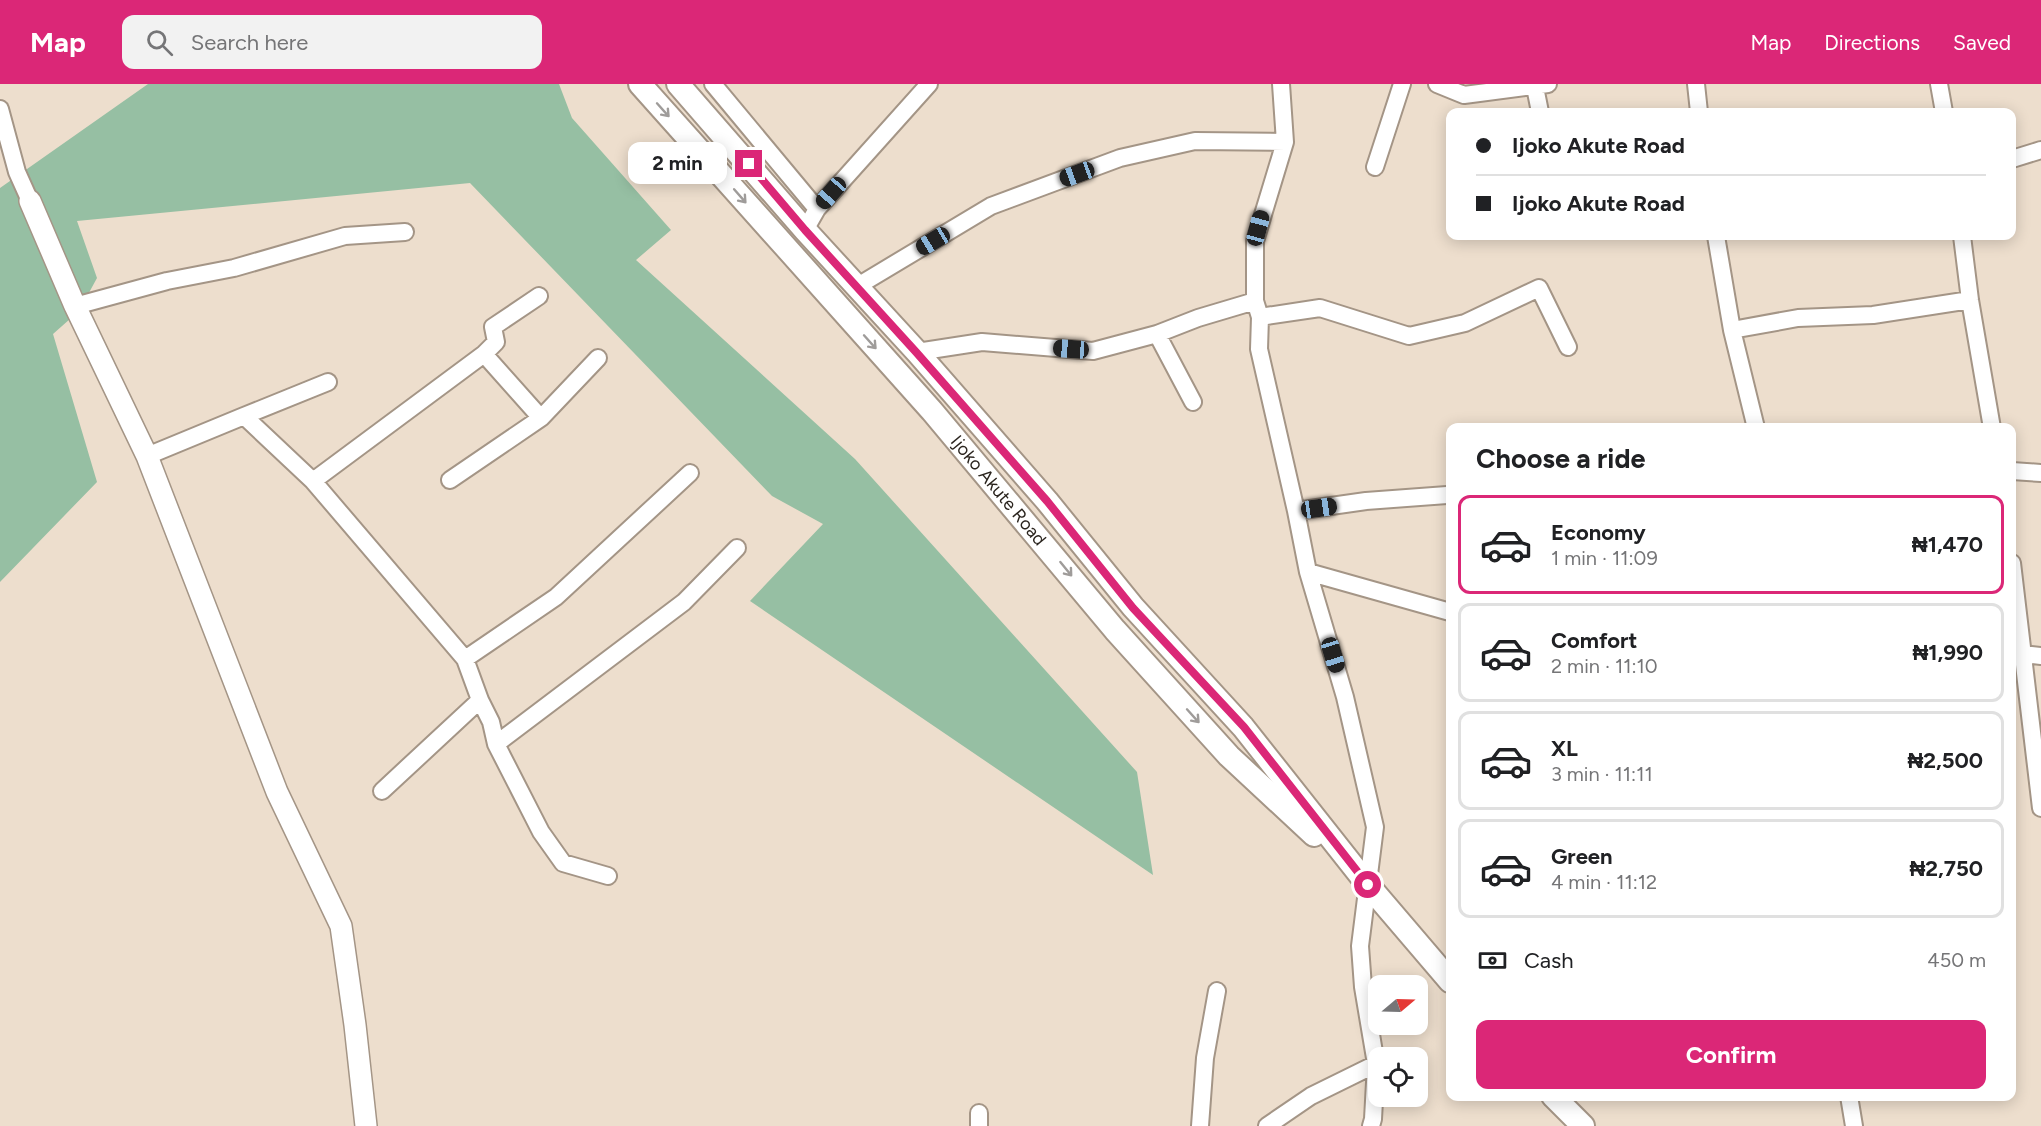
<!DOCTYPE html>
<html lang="en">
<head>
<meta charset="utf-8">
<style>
  :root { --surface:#fff; --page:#f2f2f2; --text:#202124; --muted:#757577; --line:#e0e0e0; --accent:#db2777 }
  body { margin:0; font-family:Figtree,sans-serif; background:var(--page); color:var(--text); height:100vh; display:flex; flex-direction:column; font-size:22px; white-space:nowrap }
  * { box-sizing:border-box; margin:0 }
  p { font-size:20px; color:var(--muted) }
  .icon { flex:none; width:33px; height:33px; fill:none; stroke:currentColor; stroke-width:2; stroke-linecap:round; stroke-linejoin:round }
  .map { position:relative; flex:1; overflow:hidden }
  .details { position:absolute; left:1446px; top:339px; width:570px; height:678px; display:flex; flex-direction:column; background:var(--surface); border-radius:12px; box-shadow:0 3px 15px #0003 }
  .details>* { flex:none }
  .hud { position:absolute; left:1446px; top:24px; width:570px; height:132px; border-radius:12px; box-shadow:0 3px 15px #0003; display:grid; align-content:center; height:132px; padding:0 30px; background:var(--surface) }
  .needle { width:39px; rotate:71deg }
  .buttons { position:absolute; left:1368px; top:891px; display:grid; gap:12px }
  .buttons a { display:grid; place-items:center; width:60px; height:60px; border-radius:12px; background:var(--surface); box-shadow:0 3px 15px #0003; font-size:30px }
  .end { position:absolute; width:27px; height:27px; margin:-14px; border:8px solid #db2777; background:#fff; box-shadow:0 0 0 3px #fff }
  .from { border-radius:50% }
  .bubble { position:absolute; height:42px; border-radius:12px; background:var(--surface); box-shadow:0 3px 15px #0003; font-size:20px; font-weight:700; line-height:42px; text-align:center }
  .car { position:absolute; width:18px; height:36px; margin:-18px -9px; border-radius:8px; box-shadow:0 0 4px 2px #0007; background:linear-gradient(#222 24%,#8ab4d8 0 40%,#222 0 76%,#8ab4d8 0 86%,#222 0) }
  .hud b { display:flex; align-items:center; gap:21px; height:57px; font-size:22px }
  .hud b+b { border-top:2px solid var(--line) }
  .hud i { width:15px; height:15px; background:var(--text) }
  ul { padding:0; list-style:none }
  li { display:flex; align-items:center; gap:18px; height:99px; margin:0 12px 9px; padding:0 18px; border:3px solid var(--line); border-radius:12px }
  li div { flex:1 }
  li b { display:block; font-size:22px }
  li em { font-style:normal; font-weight:700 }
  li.active { border-color:var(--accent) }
  li>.icon { width:54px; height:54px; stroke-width:1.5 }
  h2 { padding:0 30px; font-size:27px; line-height:72px }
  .pay { display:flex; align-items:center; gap:15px; height:66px; padding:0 30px; font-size:22px }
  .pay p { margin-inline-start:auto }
  .cta { display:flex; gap:12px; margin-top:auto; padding:12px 30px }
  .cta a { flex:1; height:69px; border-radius:12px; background:var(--accent); color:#fff; font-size:24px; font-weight:700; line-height:69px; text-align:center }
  header { display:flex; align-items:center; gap:36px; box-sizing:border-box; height:84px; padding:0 30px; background:var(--accent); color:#fff }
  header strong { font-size:28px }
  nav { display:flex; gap:33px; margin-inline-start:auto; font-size:21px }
  .search { width:420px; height:54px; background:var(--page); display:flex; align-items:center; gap:15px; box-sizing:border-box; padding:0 21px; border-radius:12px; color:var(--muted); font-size:22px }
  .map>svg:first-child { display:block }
  .grass { fill:#96bfa3 }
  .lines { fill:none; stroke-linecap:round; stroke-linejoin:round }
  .minor-casing { stroke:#a49586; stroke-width:20 }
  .tertiary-casing { stroke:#a49586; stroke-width:24 }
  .secondary-casing { stroke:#a49586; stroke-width:26 }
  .minor { stroke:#fff; stroke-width:16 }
  .tertiary { stroke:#fff; stroke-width:21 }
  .secondary { stroke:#fff; stroke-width:22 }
  .oneway { stroke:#9f9c9a }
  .route { stroke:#db2777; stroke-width:8 }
  .labels { text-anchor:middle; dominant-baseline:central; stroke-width:4.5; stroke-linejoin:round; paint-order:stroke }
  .street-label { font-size:18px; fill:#2a241e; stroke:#fbebda }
</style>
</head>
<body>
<header>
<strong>Map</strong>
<div class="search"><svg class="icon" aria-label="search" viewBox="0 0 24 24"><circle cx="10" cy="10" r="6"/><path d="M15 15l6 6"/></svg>Search here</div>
<nav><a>Map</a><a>Directions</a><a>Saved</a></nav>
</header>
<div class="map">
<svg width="2041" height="1042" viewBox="0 0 2041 1042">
  <rect width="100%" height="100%" fill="#eddecd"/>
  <path class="grass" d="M 148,0 L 559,0 L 572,34 L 671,146 L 636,176 L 855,375 L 1137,688 L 1153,791 L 750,517 L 823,440 L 772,412 L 470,99 L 77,137 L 97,194 L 79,227 L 53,250 L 97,398 L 0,498 L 0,104 Z"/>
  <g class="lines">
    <g class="minor-casing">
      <path id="minor" d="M 713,0 L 817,125
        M 1437,0 L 1464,11 L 1548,0
        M 1696,0 L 1699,28
        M 1939,0 L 1944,28
        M 1535,3 L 1540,28
        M 0,25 L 17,88 L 30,117
        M 2012,75 L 2041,66
        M 1375,83 L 1402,0
        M 805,146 L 817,125 L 929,0
        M 1716,152 L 1732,246 L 1756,344
        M 1962,152 L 1970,216 L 1992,344
        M 856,203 L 991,122 L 1120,74 L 1195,57 L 1285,58
        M 75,222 L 167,197 L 234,184 L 345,152 L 405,148
        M 1260,233 L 1320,224 L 1409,252 L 1465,239 L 1539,204 L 1568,263
        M 1732,246 L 1798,234 L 1873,231 L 1970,216
        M 1157,250 L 1193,318
        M 917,268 L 982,258 L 1093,267 L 1157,250 L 1198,234 L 1255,217
        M 484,270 L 541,334 L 598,274
        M 244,332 L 328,298
        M 147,372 L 244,332 L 313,397 L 465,575 L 480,616 L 491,638 L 496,660 L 541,748 L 563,779 L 608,792
        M 2012,387 L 2041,389
        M 450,396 L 541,334
        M 313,397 L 484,270 L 496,258 L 493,243 L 539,212
        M 1296,427 L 1366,417 L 1447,411
        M 2012,479 L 2041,724
        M 1308,488 L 1450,528
        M 2023,570 L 2041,572
        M 465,575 L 556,513 L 690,389
        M 496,660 L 684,518 L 737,464
        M 382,707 L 480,616
        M 1849,1012 L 1854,1042
        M 979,1042 L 979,1029
        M 1200,1042 L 1205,974 L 1217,907
        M 1267,1042 L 1311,1012 L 1376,980 L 1363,903 L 1360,862 L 1375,743 L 1345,613 L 1308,488 L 1296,427 L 1259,265 L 1260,233 L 1255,217 L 1255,157 L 1285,58 L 1281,0
        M 1371,1042 L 1373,1035 L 1376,980"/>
    </g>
    <g class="tertiary-casing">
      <path id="tertiary" d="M 30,117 L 75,222 L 147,372 L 277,708 L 341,842 L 355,941 L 366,1042"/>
    </g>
    <g class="secondary-casing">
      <g id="secondary">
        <path id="s1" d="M 640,0 L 932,327 L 1115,546 L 1229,672 L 1314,751"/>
        <path d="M 678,0 L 805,146 L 917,268 L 1047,417 L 1133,523 L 1243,643 L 1368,801 L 1450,897"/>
        <path d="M 1553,1012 L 1583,1042"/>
      </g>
    </g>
    <use href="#minor" class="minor"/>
    <use href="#tertiary" class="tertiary"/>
    <use href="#secondary" class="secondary"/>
  </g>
  <defs><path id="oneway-shaft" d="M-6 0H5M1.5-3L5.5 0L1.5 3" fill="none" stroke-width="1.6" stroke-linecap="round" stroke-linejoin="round" transform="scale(1.5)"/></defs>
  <g class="oneway">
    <use href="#oneway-shaft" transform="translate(663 26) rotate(48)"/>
    <use href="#oneway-shaft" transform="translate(740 112) rotate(49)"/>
    <use href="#oneway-shaft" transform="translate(870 258) rotate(48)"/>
    <use href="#oneway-shaft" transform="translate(1066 485) rotate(51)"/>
    <use href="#oneway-shaft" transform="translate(1193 632) rotate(48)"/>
  </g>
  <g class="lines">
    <path class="route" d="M 749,80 L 805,146 L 916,268 L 1047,417 L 1133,524 L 1244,643 L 1368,801"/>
  </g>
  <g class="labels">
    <g class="street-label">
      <text stroke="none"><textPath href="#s1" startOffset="542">Ijoko Akute Road</textPath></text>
    </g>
  </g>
</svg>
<div class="buttons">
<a><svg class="needle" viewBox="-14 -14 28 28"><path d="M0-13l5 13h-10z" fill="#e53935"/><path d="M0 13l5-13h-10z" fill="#757577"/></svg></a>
<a><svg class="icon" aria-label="locate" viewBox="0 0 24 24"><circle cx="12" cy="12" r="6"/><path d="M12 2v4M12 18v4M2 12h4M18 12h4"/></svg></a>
</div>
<i class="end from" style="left:1368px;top:801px"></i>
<i class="end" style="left:749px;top:80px"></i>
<div class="bubble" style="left:628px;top:58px;width:99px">2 min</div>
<i class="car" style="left:1077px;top:90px;rotate:250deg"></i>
<i class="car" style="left:831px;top:109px;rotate:221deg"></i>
<i class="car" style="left:1258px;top:144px;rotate:15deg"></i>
<i class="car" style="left:933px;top:157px;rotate:239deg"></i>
<i class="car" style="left:1071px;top:265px;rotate:274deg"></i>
<i class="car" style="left:1319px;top:424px;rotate:82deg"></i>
<i class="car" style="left:1333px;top:571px;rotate:163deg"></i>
<div class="hud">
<b><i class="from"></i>Ijoko Akute Road</b>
<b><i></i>Ijoko Akute Road</b>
</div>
<section class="details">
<h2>Choose a ride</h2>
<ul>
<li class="active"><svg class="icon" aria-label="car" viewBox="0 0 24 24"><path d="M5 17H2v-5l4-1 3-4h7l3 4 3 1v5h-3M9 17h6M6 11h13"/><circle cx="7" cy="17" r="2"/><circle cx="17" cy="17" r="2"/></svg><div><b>Economy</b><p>1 min · 11:09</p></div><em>₦1,470</em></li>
<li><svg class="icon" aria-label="car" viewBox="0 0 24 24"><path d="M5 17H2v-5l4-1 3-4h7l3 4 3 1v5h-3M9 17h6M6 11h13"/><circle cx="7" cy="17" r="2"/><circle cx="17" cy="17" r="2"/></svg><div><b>Comfort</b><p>2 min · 11:10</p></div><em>₦1,990</em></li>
<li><svg class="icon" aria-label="car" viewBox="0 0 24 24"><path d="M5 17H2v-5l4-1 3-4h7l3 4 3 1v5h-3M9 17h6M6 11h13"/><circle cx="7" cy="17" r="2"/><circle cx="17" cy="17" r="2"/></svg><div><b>XL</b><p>3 min · 11:11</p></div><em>₦2,500</em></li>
<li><svg class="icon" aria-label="car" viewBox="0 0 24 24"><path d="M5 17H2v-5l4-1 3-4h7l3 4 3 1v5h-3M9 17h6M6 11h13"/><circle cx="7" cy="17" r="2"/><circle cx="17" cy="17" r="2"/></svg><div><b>Green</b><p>4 min · 11:12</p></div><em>₦2,750</em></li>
</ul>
<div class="pay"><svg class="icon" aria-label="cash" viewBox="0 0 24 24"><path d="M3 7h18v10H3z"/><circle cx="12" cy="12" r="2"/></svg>Cash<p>450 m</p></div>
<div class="cta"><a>Confirm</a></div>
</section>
</div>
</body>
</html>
